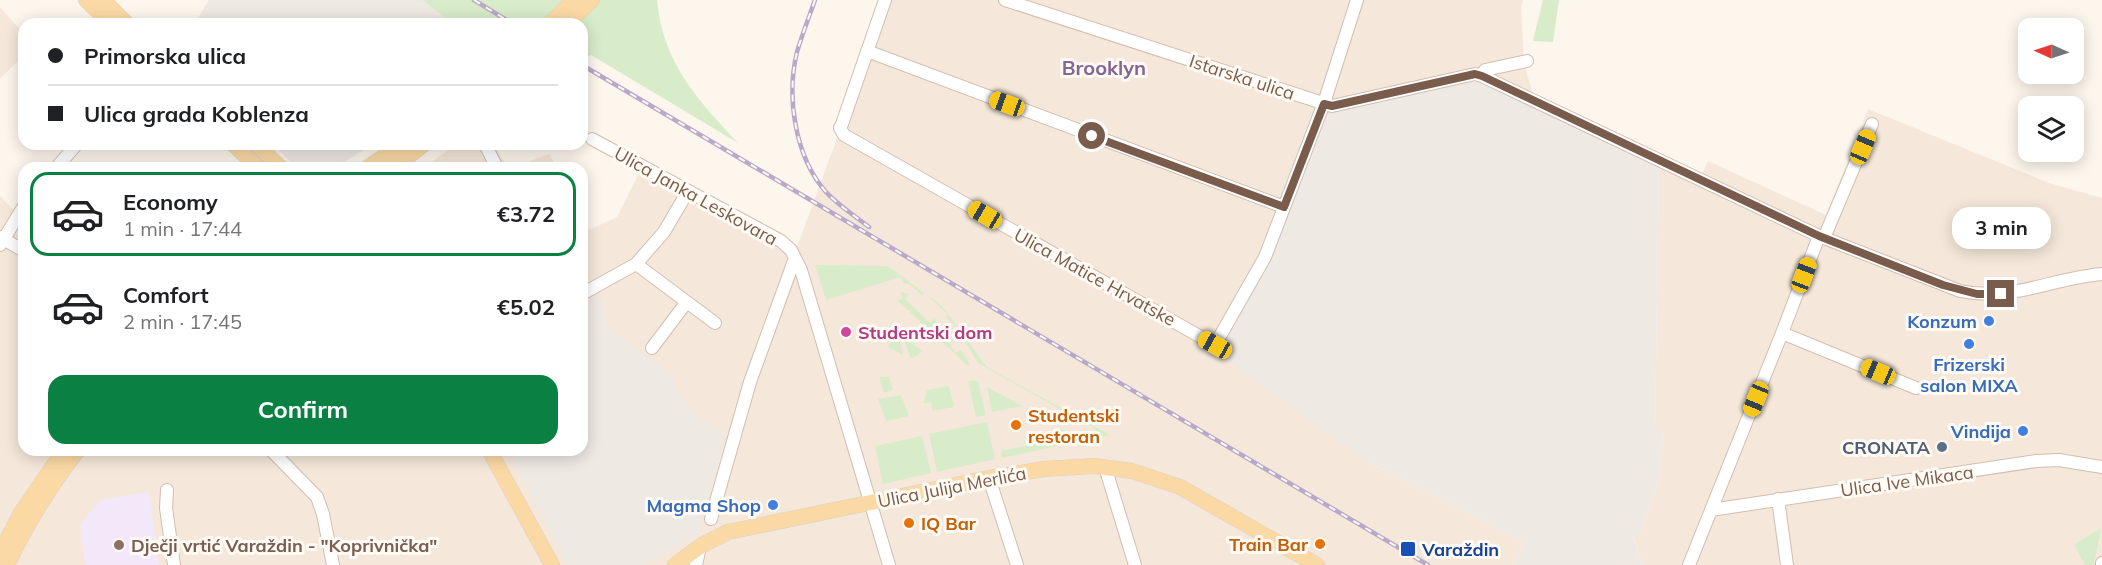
<!DOCTYPE html>
<html lang="en">
<head>
<meta charset="utf-8">
<style>
  :root { --surface:#fff; --page:#f2f2f2; --text:#202124; --muted:#757577; --line:#e0e0e0; --accent:#0b8043 }
  body { margin:0; font-family:Mulish,sans-serif; background:var(--page); color:var(--text); height:100vh; display:flex; flex-direction:column; font-size:22px; white-space:nowrap }
  * { box-sizing:border-box; margin:0 }
  p { font-size:20px; color:var(--muted) }
  .icon { flex:none; width:33px; height:33px; fill:none; stroke:currentColor; stroke-width:2; stroke-linecap:round; stroke-linejoin:round }
  .map { position:relative; flex:1; overflow:hidden }
  .sheet { position:absolute; left:18px; top:162px; width:570px; height:294px; display:flex; flex-direction:column; background:var(--surface); border-radius:18px; box-shadow:0 3px 15px #0003 }
  .sheet>* { flex:none }
  .hud { position:absolute; left:18px; top:18px; width:570px; height:132px; border-radius:18px; box-shadow:0 3px 15px #0003; display:grid; align-content:center; height:132px; padding:0 30px; background:var(--surface) }
  .needle { width:39px; rotate:273deg }
  .fabs { position:absolute; left:2018px; top:18px; display:grid; gap:12px }
  .fabs a { display:grid; place-items:center; width:66px; height:66px; border-radius:12px; background:var(--surface); box-shadow:0 3px 15px #0003; font-size:30px }
  .end { position:absolute; width:27px; height:27px; margin:-14px; border:8px solid #7a5c4d; background:#fff; box-shadow:0 0 0 3px #fff }
  .from { border-radius:50% }
  .bubble { position:absolute; height:42px; border-radius:18px; background:var(--surface); box-shadow:0 3px 15px #0003; font-size:20px; font-weight:700; line-height:42px; text-align:center }
  .car { position:absolute; width:18px; height:36px; margin:-18px -9px; border-radius:8px; box-shadow:0 0 4px 2px #0007; background:linear-gradient(#f5c518 24%,#345 0 40%,#f5c518 0 76%,#345 0 86%,#f5c518 0) }
  .hud b { display:flex; align-items:center; gap:21px; height:57px; font-size:22px }
  .hud b+b { border-top:2px solid var(--line) }
  .hud i { width:15px; height:15px; background:var(--text) }
  ul { padding:10px 0 0; list-style:none }
  li { display:flex; align-items:center; gap:18px; height:84px; margin:0 12px 9px; padding:0 18px; border:3px solid transparent; border-radius:18px }
  li div { flex:1 }
  li b { display:block; font-size:22px }
  li em { font-style:normal; font-weight:700 }
  li.on { border-color:var(--accent) }
  li>.icon { width:54px; height:54px; stroke-width:1.5 }
  .action { display:flex; gap:12px; margin-top:auto; padding:12px 30px }
  .action a { flex:1; height:69px; border-radius:18px; background:var(--accent); color:#fff; font-size:24px; font-weight:700; line-height:69px; text-align:center }
  .map>svg:first-child { display:block }
  .residential { fill:#f5e8da }
  .industrial { fill:#efe9e4 }
  .education { fill:#f3e8fa }
  .green { fill:#d8ecc9 }
  .lines { fill:none; stroke-linecap:round; stroke-linejoin:round }
  .minor-casing { stroke:#d1beb0; stroke-width:14 }
  .major-casing { stroke:#dad1cd; stroke-width:16 }
  .minor { stroke:#fff; stroke-width:12 }
  .major { stroke:#fbd9a5; stroke-width:15 }
  .rail-casing { stroke:#b9a8c9; stroke-width:4.5 }
  .rail { stroke:#fffaf3; stroke-width:2; stroke-dasharray:7; stroke-linecap:butt }
  .route { stroke:#7a5c4d; stroke-width:8 }
  .shop-dot { fill:#3f7fe0; stroke:#fffaf3; stroke-width:2 }
  .hotel-dot { fill:#d1479c; stroke:#fffaf3; stroke-width:2 }
  .food-dot { fill:#e8710a; stroke:#fffaf3; stroke-width:2 }
  .service-dot { fill:#5c6f8a; stroke:#fffaf3; stroke-width:2 }
  .education-dot { fill:#8d6e63; stroke:#fffaf3; stroke-width:2 }
  .transit-dot { fill:#1a4fb4; stroke:#fffaf3; stroke-width:2 }
  .labels { text-anchor:middle; dominant-baseline:central; stroke-width:6; stroke-linejoin:round; paint-order:stroke }
  .street-label { font-size:18px; fill:#7a5c4d; stroke:#fffaf3 }
  .shop-label { font-size:18px; font-weight:bold; fill:#366cbe; stroke:#fffaf3; text-anchor:end }
  .hotel-label { font-size:18px; font-weight:bold; fill:#b23c85; stroke:#fffaf3; text-anchor:start }
  .food-label { font-size:18px; font-weight:bold; fill:#c56008; stroke:#fffaf3; text-anchor:start }
  .service-label { font-size:18px; font-weight:bold; fill:#4e5e75; stroke:#fffaf3; text-anchor:end }
  .education-label { font-size:18px; font-weight:bold; fill:#785e54; stroke:#fffaf3; text-anchor:start }
  .transit-label { font-size:18px; font-weight:bold; fill:#164399; stroke:#fffaf3; text-anchor:start }
  .neighbourhood-label { font-size:20px; font-weight:bold; fill:#846695; stroke:#fffaf3 }
</style>
</head>
<body>
<div class="map">
<svg width="2102" height="565" viewBox="0 0 2102 565">
  <rect width="100%" height="100%" fill="#fdf6ec"/>
  <path class="residential" d="M 888,0 L 1523,0 L 1521,6 L 1524,63 L 1536,105 L 1368,462 L 1525,542 L 1513,565 L 0,565 L 0,196 L 24,221 L 24,450 L 582,450 L 582,216 L 589,230 L 617,217 L 640,171 L 794,255 Z
    M 0,7 L 24,34 L 24,55 L 0,79 Z
    M 1868,109 L 2049,183 L 2102,198 L 2102,565 L 1643,565 L 1633,536 L 1641,532 L 1659,479 L 1664,431 L 1655,431 L 1659,164 L 1698,182 L 1708,161 L 1826,215 Z
    M 456,144 L 494,144 L 507,168 L 424,168 Z
    M 549,154 L 557,168 L 512,168 Z"/>
  <path class="industrial" d="M 209,0 L 422,0 L 453,24 L 194,24 Z
    M 1475,80 L 1536,105 L 1659,164 L 1655,430 L 1664,431 L 1659,479 L 1641,532 L 1633,537 L 1643,565 L 1513,565 L 1525,542 L 1368,462 L 1218,354 L 1272,256 L 1324,113 Z
    M 272,144 L 374,144 L 334,168 L 306,168 L 294,165 Z
    M 597,295 L 609,327 L 673,377 L 676,390 L 698,417 L 726,434 L 699,534 L 643,565 L 567,565 L 509,450 L 582,450 L 582,303 Z"/>
  <path class="education" d="M 149,492 L 159,565 L 85,565 L 80,525 L 100,500 Z"/>
  <path class="green" d="M 422,0 L 657,0 C 663,63 697,99 738,143 L 591,55 L 582,60 L 582,24 L 453,24 Z
    M 1543,0 L 1559,0 L 1553,42 L 1533,41 Z
    M 815,265 L 888,266 L 942,306 L 987,367 L 1110,435 L 1100,437 L 1094,428 L 978,363 L 956,327 L 946,317 L 947,314 L 925,293 L 922,295 L 909,284 L 903,283 L 901,277 L 826,300 Z
    M 901,292 L 909,294 L 905,299 L 930,323 L 935,318 L 937,324 L 931,332 L 897,300 L 903,298 Z
    M 895,332 L 899,333 L 903,355 L 888,347 Z
    M 944,334 L 953,337 L 948,341 L 955,353 L 961,350 L 970,364 L 967,365 L 939,339 Z
    M 903,335 L 922,351 L 914,358 L 910,357 Z
    M 879,377 L 889,377 L 893,390 L 884,393 Z
    M 975,380 L 978,382 L 986,415 L 976,417 L 968,381 Z
    M 949,386 L 954,407 L 932,411 L 931,403 L 924,403 L 927,390 Z
    M 987,387 L 1022,406 L 992,412 Z
    M 901,395 L 909,416 L 886,421 L 878,399 Z
    M 987,422 L 995,459 L 937,472 L 929,434 Z
    M 1060,428 L 1079,438 L 1080,441 L 1002,458 L 1001,451 L 1053,440 Z
    M 922,436 L 931,473 L 883,484 L 875,446 Z
    M 2101,528 L 2094,565 L 2085,565 L 2074,545 Z"/>
  <g class="lines">
    <g class="minor-casing">
      <path id="minor" d="M 885,0 L 842,124 L 840,128 L 844,135 L 1215,345 L 1265,257 L 1324,103 L 1357,0
        M 1005,0 L 1332,106 L 1475,74 L 1482,76 L 1819,236 L 1960,291 C 2012,302 2052,278 2102,274
        M 867,51 L 1284,207
        M 1482,76 L 1485,70 L 1527,61
        M 592,139 L 781,241 L 791,250 L 801,270 L 889,565
        M 485,144 L 497,168
        M 56,168 L 77,144
        M 0,237 L 24,251
        M 1824,238 L 1872,124
        M 0,245 L 24,206
        M 636,264 L 715,323
        M 582,294 L 636,264 L 664,232 L 688,191
        M 1782,333 L 1916,388
        M 652,348 L 686,303
        M 271,450 L 317,497 L 323,514 L 333,565
        M 1105,467 L 1135,565
        M 989,478 L 1017,565
        M 167,490 L 166,508 L 174,565
        M 1778,499 L 1787,565
        M 1711,510 L 2036,461 L 2059,460 L 2102,467
        M 711,519 L 750,382 L 795,258
        M 696,565 L 700,547
        M 1689,565 L 1782,333 L 1819,236
        M 2102,565 L 2102,563"/>
    </g>
    <g class="major-casing">
      <path id="major" d="M 86,0 L 111,24
        M 103,0 L 127,24
        M 550,24 L 574,0
        M 567,24 L 592,0
        M 233,144 L 258,168
        M 256,144 L 281,168
        M 367,168 L 403,144
        M 394,168 L 424,144
        M 489,450 L 552,565
        M 0,553 L 21,513 L 64,450
        M 7,565 C 27,523 50,486 78,450
        M 675,565 L 702,545 L 728,532 L 989,478 L 1044,469 L 1094,466 L 1132,471 L 1180,487 L 1317,565"/>
    </g>
    <use href="#minor" class="minor"/>
    <use href="#major" class="major"/>
    <g class="rail-casing">
      <path id="rail" d="M 474,0 L 513,24
        M 815,0 C 809,17 802,35 797,52 C 786,97 795,157 826,192 C 838,205 855,216 869,227
        M 582,65 L 1428,565"/>
    </g>
    <use href="#rail" class="rail"/>
  </g>
  <g class="lines">
    <path class="route" d="M 1092,136 L 1284,207 L 1324,104 L 1332,106 L 1475,74 L 1482,76 L 1819,236 L 1943,285 L 1977,294 L 2001,294"/>
  </g>
  <g class="shop-dot">
    <circle cx="1989" cy="321" r="6"/>
    <circle cx="1969" cy="344" r="6"/>
    <circle cx="2023" cy="431" r="6"/>
    <circle cx="773" cy="505" r="6"/>
  </g>
  <circle class="hotel-dot" cx="846" cy="332" r="6"/>
  <g class="food-dot">
    <circle cx="1016" cy="425" r="6"/>
    <circle cx="909" cy="523" r="6"/>
    <circle cx="1320" cy="544" r="6"/>
  </g>
  <circle class="service-dot" cx="1942" cy="447" r="6"/>
  <circle class="education-dot" cx="119" cy="545" r="6"/>
  <rect class="transit-dot" x="1400" y="541" width="16" height="16" rx="3"/>
  <g class="labels">
    <g class="street-label">
      <text transform="translate(1242 77) rotate(18)">Istarska ulica</text>
      <text transform="translate(696 196) rotate(29)">Ulica Janka Leskovara</text>
      <text transform="translate(1095 277) rotate(29)">Ulica Matice Hrvatske</text>
      <text transform="translate(1907 481) rotate(-8)">Ulica Ive Mikaca</text>
      <text transform="translate(952 487) rotate(-11)">Ulica Julija Merlića</text>
    </g>
    <g class="shop-label">
      <text x="1977" y="321">Konzum</text>
      <text x="1969" y="364" text-anchor="middle">Frizerski<tspan x="1969" dy="21">salon MIXA</tspan></text>
      <text x="2011" y="431">Vindija</text>
      <text x="761" y="505">Magma Shop</text>
    </g>
    <g class="hotel-label">
      <text x="858" y="332">Studentski dom</text>
    </g>
    <g class="food-label">
      <text x="1028" y="415">Studentski<tspan x="1028" dy="21">restoran</tspan></text>
      <text x="921" y="523">IQ Bar</text>
      <text x="1308" y="544" text-anchor="end">Train Bar</text>
    </g>
    <g class="service-label">
      <text x="1930" y="447">CRONATA</text>
    </g>
    <g class="education-label">
      <text x="131" y="545">Dječji vrtić Varaždin - "Koprivnička"</text>
    </g>
    <g class="transit-label">
      <text x="1422" y="549">Varaždin</text>
    </g>
    <g class="neighbourhood-label">
      <text x="1104" y="67">Brooklyn</text>
    </g>
  </g>
</svg>
<div class="fabs">
<a><svg class="needle" viewBox="-14 -14 28 28"><path d="M0-13l5 13h-10z" fill="#e53935"/><path d="M0 13l5-13h-10z" fill="#757577"/></svg></a>
<a><svg class="icon" aria-label="layers" viewBox="0 0 24 24"><path d="M12 4l9 5-9 5-9-5zM3 14l9 5 9-5"/></svg></a>
</div>
<i class="end from" style="left:1092px;top:136px"></i>
<i class="end" style="left:2001px;top:294px"></i>
<div class="bubble" style="left:1952px;top:207px;width:99px">3 min</div>
<i class="car" style="left:1007px;top:104px;rotate:290deg"></i>
<i class="car" style="left:1863px;top:147px;rotate:23deg"></i>
<i class="car" style="left:985px;top:215px;rotate:300deg"></i>
<i class="car" style="left:1804px;top:275px;rotate:21deg"></i>
<i class="car" style="left:1215px;top:345px;rotate:299deg"></i>
<i class="car" style="left:1878px;top:372px;rotate:293deg"></i>
<i class="car" style="left:1756px;top:399px;rotate:202deg"></i>
<div class="hud">
<b><i class="from"></i>Primorska ulica</b>
<b><i></i>Ulica grada Koblenza</b>
</div>
<section class="sheet">
<ul>
<li class="on"><svg class="icon" aria-label="car" viewBox="0 0 24 24"><path d="M5 17H2v-5l4-1 3-4h7l3 4 3 1v5h-3M9 17h6M6 11h13"/><circle cx="7" cy="17" r="2"/><circle cx="17" cy="17" r="2"/></svg><div><b>Economy</b><p>1 min · 17:44</p></div><em>€3.72</em></li>
<li><svg class="icon" aria-label="car" viewBox="0 0 24 24"><path d="M5 17H2v-5l4-1 3-4h7l3 4 3 1v5h-3M9 17h6M6 11h13"/><circle cx="7" cy="17" r="2"/><circle cx="17" cy="17" r="2"/></svg><div><b>Comfort</b><p>2 min · 17:45</p></div><em>€5.02</em></li>
</ul>
<div class="action"><a>Confirm</a></div>
</section>
</div>
</body>
</html>
